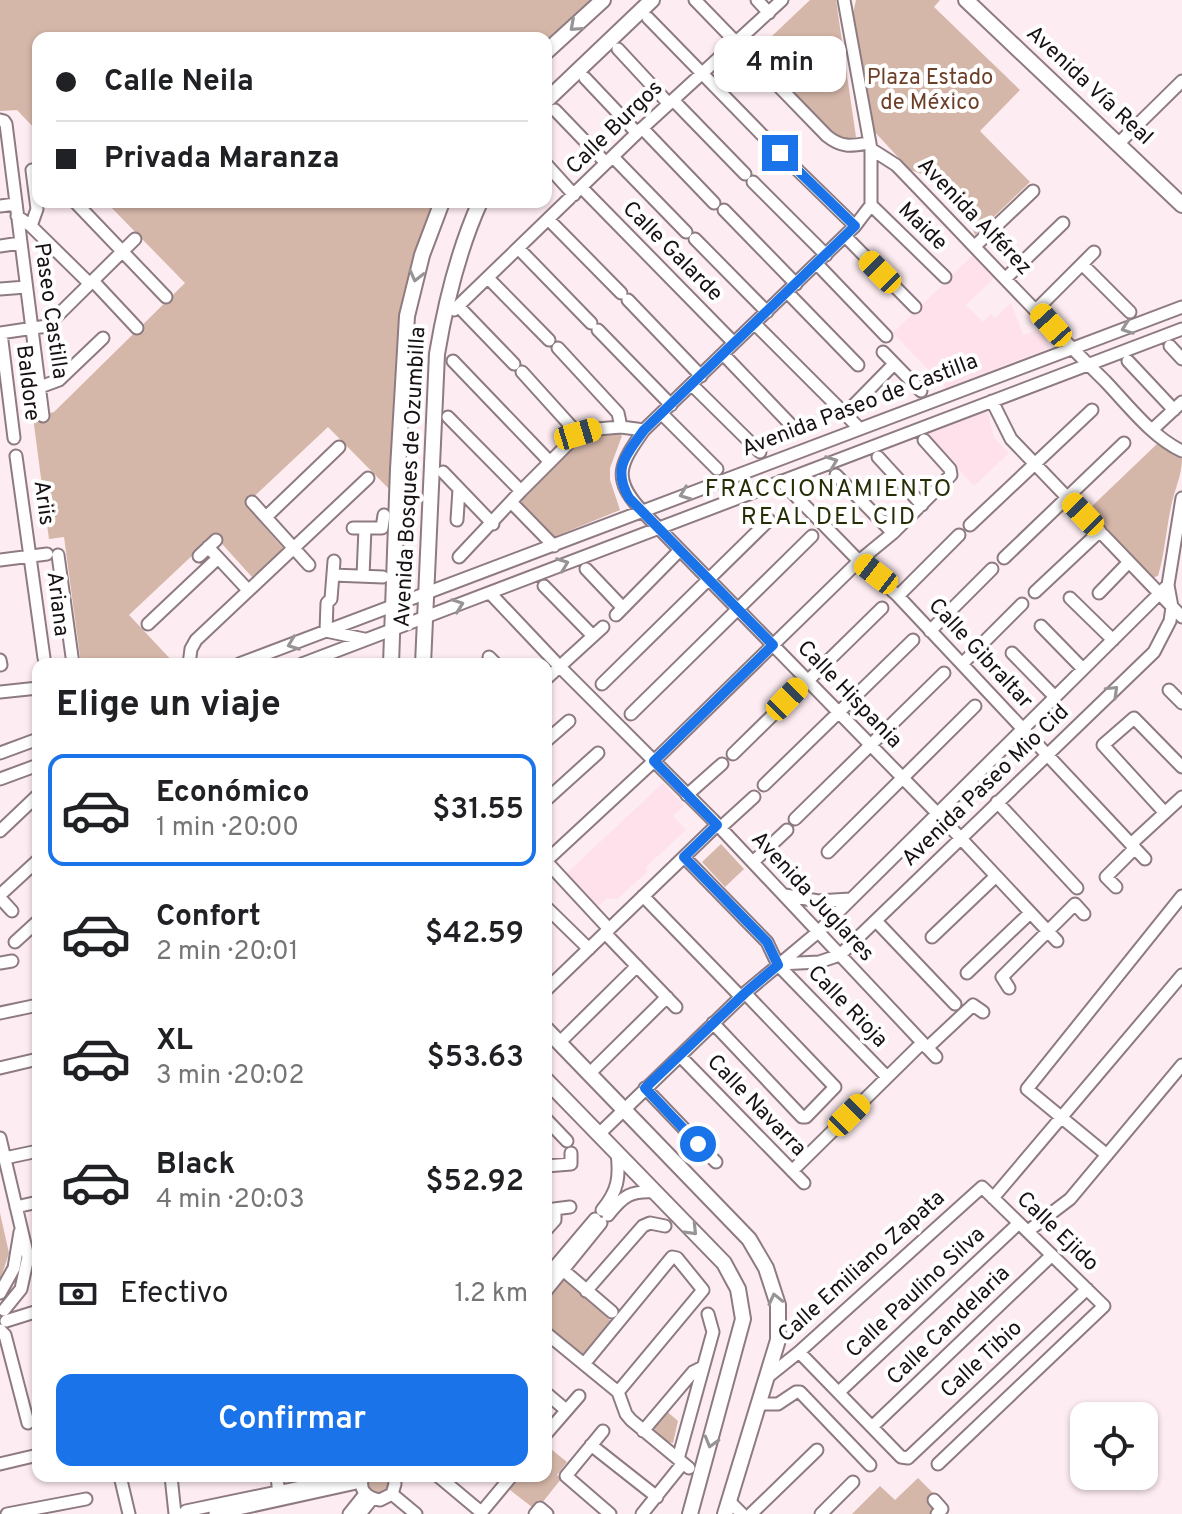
<!DOCTYPE html>
<html lang="es">
<head>
<meta charset="utf-8">
<style>
  :root { --surface:#fff; --page:#f2f2f2; --text:#202124; --muted:#757577; --line:#e0e0e0; --accent:#1a73e8 }
  body { margin:0; font-family:Overpass,sans-serif; background:var(--page); color:var(--text); height:100vh; display:flex; flex-direction:column; font-size:30px; white-space:nowrap }
  * { box-sizing:border-box; margin:0 }
  p { font-size:26px; color:var(--muted) }
  .icon { flex:none; width:44px; height:44px; fill:none; stroke:currentColor; stroke-width:2; stroke-linecap:round; stroke-linejoin:round }
  .map { position:relative; flex:1; overflow:hidden }
  .sheet { position:absolute; left:32px; top:658px; width:520px; height:824px; display:flex; flex-direction:column; background:var(--surface); border-radius:16px; box-shadow:0 2px 6px #0004 }
  .sheet>* { flex:none }
  .hud { position:absolute; left:32px; top:32px; width:520px; height:176px; border-radius:16px; box-shadow:0 2px 6px #0004; display:grid; align-content:center; height:176px; padding:0 24px; background:var(--surface) }
  .fabs { position:absolute; left:1070px; top:1402px; display:grid; gap:16px }
  .fabs a { display:grid; place-items:center; width:88px; height:88px; border-radius:16px; background:var(--surface); box-shadow:0 2px 6px #0004; font-size:40px }
  .end { position:absolute; width:36px; height:36px; margin:-18px; border:10px solid #1a73e8; background:#fff; box-shadow:0 0 0 4px #fff }
  .from { border-radius:50% }
  .bubble { position:absolute; height:56px; border-radius:16px; background:var(--surface); box-shadow:0 2px 6px #0004; font-size:26px; font-weight:600; line-height:56px; text-align:center }
  .car { position:absolute; width:24px; height:48px; margin:-24px -12px; border-radius:10px; box-shadow:0 0 6px 2px #0007; background:linear-gradient(#f5c518 24%,#345 0 40%,#f5c518 0 76%,#345 0 86%,#f5c518 0) }
  .hud b { display:flex; align-items:center; gap:28px; height:76px; font-size:30px }
  .hud b+b { border-top:2px solid var(--line) }
  .hud i { width:20px; height:20px; background:var(--text) }
  ul { padding:0; list-style:none }
  li { display:flex; align-items:center; gap:24px; height:112px; margin:0 16px 12px; padding:0 8px; border:4px solid transparent; border-radius:16px }
  li div { flex:1 }
  li b { display:block; font-size:30px }
  li em { font-style:normal; font-weight:600 }
  li.selected { border-color:var(--accent) }
  li>.icon { width:72px; height:72px; stroke-width:1.5 }
  h2 { padding:0 24px; font-size:36px; line-height:96px }
  .pay { display:flex; align-items:center; gap:20px; height:88px; padding:0 24px; font-size:30px }
  .pay p { margin-inline-start:auto }
  .primary-button { display:flex; gap:16px; margin-top:auto; padding:16px 24px }
  .primary-button a { flex:1; height:92px; border-radius:16px; background:var(--accent); color:#fff; font-size:32px; font-weight:600; line-height:92px; text-align:center }
  .map>svg:first-child { display:block }
  .built { fill:#fee1ea }
  .green { fill:#d5b7a9 }
  .lines { fill:none; stroke-linecap:round; stroke-linejoin:round }
  .minor-casing { stroke:#8e7b81; stroke-width:15 }
  .major-casing { stroke:#8e7b81; stroke-width:18 }
  .minor { stroke:#fff; stroke-width:11 }
  .major { stroke:#fff; stroke-width:14 }
  .oneway { stroke:#979495 }
  .route { stroke:#1a73e8; stroke-width:10 }
  .labels { text-anchor:middle; dominant-baseline:central; stroke-width:8; stroke-linejoin:round; paint-order:stroke }
  .park-label { font-size:22px; fill:#6d3f28; stroke:#fff }
  .street-label { font-size:22px; fill:#181113; stroke:#fff }
  .neighbourhood-label { font-size:24px; letter-spacing:2px; fill:#262e07; stroke:#fff }
</style>
</head>
<body>
<div class="map">
<svg width="1182" height="1514" viewBox="0 0 1182 1514">
  <rect width="100%" height="100%" fill="#fdecf1"/>
  <path class="built" d="M 973,255 L 995,277 L 966,305 L 983,322 L 991,314 L 995,318 L 1011,303 L 1023,335 L 1038,330 L 1045,336 L 1049,348 L 946,388 L 893,333 Z
    M 985,410 L 988,413 L 994,438 L 1009,453 L 974,486 L 926,435 L 931,430 Z
    M 663,783 L 684,806 L 673,816 L 686,830 L 646,867 L 647,872 L 617,899 L 607,898 L 597,907 L 566,874 Z"/>
  <path class="green" d="M 0,0 L 594,0 L 546,47 L 546,38 L 38,38 L 38,132 L 17,110 L 0,111 Z
    M 810,0 L 836,0 L 856,137 L 850,140 L 836,136 L 754,53 Z
    M 856,0 L 940,0 L 934,7 L 1020,90 L 980,131 L 1030,182 L 975,235 L 969,219 L 928,176 L 910,170 L 872,129 L 853,13 Z
    M 106,202 L 437,202 L 413,265 L 391,491 L 328,427 L 245,505 L 283,548 L 252,577 L 214,535 L 129,615 L 175,664 L 81,664 L 64,537 L 49,539 L 33,417 L 54,412 L 185,283 Z
    M 596,434 L 620,434 L 622,436 L 610,468 L 610,480 L 620,510 L 554,537 L 522,504 L 522,500 L 581,441 Z
    M 1159,442 L 1171,453 L 1182,459 C 1182,475 1174,491 1171,507 C 1166,530 1165,553 1158,576 L 1152,578 L 1087,511 Z
    M 721,844 L 744,869 L 725,887 L 702,862 Z
    M 0,1213 L 9,1253 L 0,1281 Z
    M 561,1278 L 611,1321 L 582,1355 L 546,1325 L 546,1295 Z
    M 664,1409 L 678,1421 L 673,1443 L 665,1441 L 649,1427 Z
    M 546,1445 L 567,1462 L 557,1475 L 561,1479 L 542,1503 L 538,1500 L 532,1507 L 506,1487 L 514,1476 L 546,1476 Z
    M 367,1476 L 391,1476 L 391,1488 L 381,1496 L 368,1491 Z
    M 918,1478 L 934,1494 L 928,1500 L 936,1508 L 930,1514 L 852,1514 L 880,1486 L 895,1500 Z"/>
  <g class="lines">
    <g class="minor-casing">
      <path id="minor" d="M 695,0 L 827,136 C 842,148 851,146 869,143
        M 757,0 L 769,13
        M 844,0 L 871,149 L 871,205 L 855,226 L 644,430 C 620,464 611,478 642,511 L 937,813 L 1057,941
        M 648,18 L 772,145
        M 618,49 L 669,104
        M 585,78 L 637,133
        M 673,100 L 745,174
        M 555,110 L 606,163
        M 0,120 L 4,121 L 6,124 L 43,416
        M 642,128 L 714,203
        M 1118,144 L 1182,81
        M 871,149 L 896,165 C 966,237 1034,311 1105,381 C 1128,405 1152,437 1182,451
        M 780,153 L 855,226
        M 613,157 L 686,232
        M 546,164 L 574,195
        M 753,182 L 826,255
        M 582,188 L 734,343
        M 75,202 L 166,297
        M 871,205 L 945,277
        M 0,206 L 15,204
        M 724,210 L 796,284
        M 17,216 L 31,226 L 90,284
        M 549,220 L 621,293
        M 31,226 L 37,209 L 32,170
        M 845,236 L 915,307
        M 695,239 L 767,312
        M 0,246 L 20,243
        M 975,246 L 1033,191
        M 519,249 L 591,323
        M 817,264 L 886,336
        M 1082,264 L 1130,312
        M 488,278 L 549,340
        M 1006,278 L 1063,223
        M 93,281 L 137,328
        M 0,289 L 26,287
        M 787,292 L 858,365
        M 628,300 L 701,376
        M 458,306 L 514,364
        M 454,310 L 637,133 L 782,0
        M 1036,310 L 1094,252
        M 755,324 L 859,428
        M 598,330 L 671,405
        M 0,333 L 47,326 L 135,239
        M 1,333 L 14,438
        M 1170,346 L 1182,359
        M 558,348 L 618,413 L 621,427
        M 883,352 L 921,391
        M 723,354 L 792,426
        M 453,361 L 550,462
        M 1128,361 L 1174,410
        M 522,372 L 578,434
        M 692,385 L 760,452
        M 40,387 L 59,380 L 103,338
        M 992,401 L 1011,439 L 1182,617
        M 662,414 L 717,469
        M 845,414 L 894,364
        M 448,417 L 521,491
        M 1153,429 L 1182,402
        M 16,456 L 44,658
        M 878,457 L 922,505
        M 443,472 L 493,524
        M 836,475 L 893,533
        M 781,481 L 859,561 L 898,596 L 1145,859
        M 252,502 L 309,565
        M 512,503 L 554,546
        M 266,517 L 339,447
        M 457,520 L 459,489
        M 970,525 L 1092,410
        M 353,528 L 382,528 L 384,515
        M 208,547 L 248,590
        M 58,555 L 73,664
        M 199,556 L 216,540
        M 459,557 L 521,491 L 578,434 L 597,429 L 621,427 L 644,430
        M 1004,558 L 1124,443
        M 0,560 L 47,554
        M 334,561 L 331,599 L 327,603 L 326,631 L 364,639
        M 586,569 L 623,608
        M 333,575 L 383,577
        M 363,576 L 365,528
        M 544,586 L 593,636
        M 1035,592 L 1100,531
        M 490,593 L 560,667 L 713,820 L 936,1057
        M 1099,593 L 1129,562
        M 898,596 L 959,535
        M 1070,598 L 1113,640
        M 616,615 L 680,550
        M 148,624 L 218,558
        M 1041,626 L 1083,669
        M 930,631 L 992,569
        M 1012,653 L 1055,697
        M 489,657 L 496,664
        M 0,660 L 1,665
        M 189,664 L 191,649 L 196,640 L 368,478
        M 239,664 L 1182,307
        M 302,664 L 1182,329
        M 962,664 L 1022,604
        M 546,679 L 603,627
        M 602,684 L 769,520
        M 1169,690 L 1182,703
        M 0,692 L 38,688
        M 631,714 L 812,536
        M 546,741 L 569,721
        M 0,753 L 38,739
        M 733,754 L 882,608
        M 0,779 L 38,765
        M 764,785 L 913,640
        M 687,795 L 722,764
        M 546,800 L 598,753
        M 997,802 L 1077,888
        M 1165,813 L 1103,745 L 1134,718 L 1182,767
        M 795,819 L 944,673
        M 720,828 L 754,797
        M 0,831 L 38,795
        M 1131,844 L 1182,797
        M 828,852 L 975,706
        M 684,857 L 767,942 L 778,965 L 887,1077
        M 753,862 L 787,830
        M 1116,887 L 1106,877 L 1135,848
        M 0,895 L 38,860
        M 785,895 L 818,901 L 850,899
        M 643,896 L 741,997
        M 0,898 L 12,911
        M 546,907 L 589,949
        M 876,921 L 955,1004
        M 609,929 L 546,861 L 654,761 L 859,561 L 893,533 L 951,475 L 950,469 L 924,440
        M 605,933 L 676,1007
        M 932,937 L 995,877
        M 15,942 L 38,921
        M 0,963 L 12,961
        M 779,964 L 819,962 L 840,955 L 1154,652 L 1170,621 L 1172,607 L 1168,585 L 1182,498
        M 967,973 L 1030,913
        M 1009,988 L 1002,977 L 1075,904 L 1084,914
        M 546,990 L 717,825
        M 0,1013 L 38,1005
        M 713,1023 L 802,1117 L 806,1117 L 835,1087 L 745,993
        M 559,1043 L 637,966
        M 927,1048 L 973,1005 L 983,1012
        M 680,1056 L 804,1183
        M 0,1068 L 38,1059
        M 589,1074 L 667,997
        M 645,1088 L 716,1162
        M 546,1119 L 567,1141
        M 599,1134 L 745,993 L 818,932 L 1168,585
        M 0,1138 L 28,1257 L 21,1289 L 4,1310
        M 1107,1155 L 1027,1089 L 1182,896
        M 5,1158 L 38,1151
        M 546,1166 L 571,1164 L 571,1153
        M 792,1171 L 922,1043
        M 993,1198 L 1182,975
        M 16,1207 L 38,1202
        M 546,1210 L 570,1207
        M 602,1210 C 618,1191 620,1177 617,1153
        M 608,1215 C 623,1196 631,1190 656,1192
        M 546,1230 L 555,1220 L 555,1209
        M 1028,1231 L 1070,1199 L 1182,1065
        M 563,1270 L 612,1312
        M 546,1277 L 595,1219
        M 546,1291 L 601,1223
        M 586,1291 L 643,1226 L 650,1223 L 665,1226
        M 0,1293 L 14,1268 L 20,1232
        M 6,1321 L 38,1311
        M 0,1330 L 5,1335 L 28,1423
        M 546,1333 L 618,1392 L 626,1414 L 631,1420 L 689,1468
        M 799,1352 L 901,1457 L 908,1458 L 1087,1289
        M 584,1364 L 672,1257 L 677,1258 L 703,1290 L 618,1392
        M 769,1376 L 799,1352 L 982,1187 L 1104,1306 L 938,1464
        M 839,1392 L 1019,1223
        M 546,1393 L 566,1410
        M 760,1404 L 778,1404 L 796,1392 L 800,1392 L 870,1465
        M 873,1426 L 1052,1255
        M 603,1431 L 566,1476 L 610,1514
        M 643,1431 L 693,1372 L 703,1367
        M 546,1434 L 579,1396
        M 591,1445 L 657,1497
        M 678,1459 L 713,1332 L 708,1314
        M 0,1464 L 38,1455
        M 120,1476 L 129,1514
        M 171,1476 L 175,1514
        M 277,1476 L 279,1495
        M 438,1476 L 481,1512
        M 363,1477 C 358,1490 367,1498 380,1500 L 392,1494 L 395,1484 L 394,1476
        M 392,1494 L 416,1514
        M 934,1500 L 942,1509 L 937,1514
        M 730,1502 L 742,1514
        M 7,1514 L 86,1499
        M 183,1514 L 186,1511 L 354,1476
        M 215,1514 L 361,1482
        M 349,1514 L 365,1494
        M 360,1514 L 372,1499
        M 480,1514 L 510,1478 L 507,1476
        M 535,1514 L 540,1508 L 547,1514
        M 642,1514 L 683,1463
        M 751,1514 L 817,1450
        M 821,1514 L 853,1482"/>
    </g>
    <g class="major-casing">
      <path id="major" d="M 966,0 L 1182,205
        M 546,52 L 603,0
        M 546,101 L 652,0
        M 391,664 L 398,469 L 407,316 L 422,255 L 442,202
        M 423,664 L 437,354 C 446,300 458,251 480,202
        M 546,1029 L 749,1239 L 766,1268 L 778,1305 L 778,1340 L 725,1514
        M 546,1080 L 724,1263 L 738,1289 L 743,1319 L 690,1514"/>
    </g>
    <use href="#minor" class="minor"/>
    <use href="#major" class="major"/>
  </g>
  <defs><path id="oneway-chevron" d="M-2-3.5L2.5 0L-2 3.5" fill="none" stroke-width="1.6" stroke-linecap="round" stroke-linejoin="round" transform="scale(2)"/></defs>
  <g class="oneway">
    <use href="#oneway-chevron" transform="translate(575 26) rotate(138)"/>
    <use href="#oneway-chevron" transform="translate(416 276) rotate(104)"/>
    <use href="#oneway-chevron" transform="translate(1127 328) rotate(160)"/>
    <use href="#oneway-chevron" transform="translate(832 462) rotate(-21)"/>
    <use href="#oneway-chevron" transform="translate(685 494) rotate(159)"/>
    <use href="#oneway-chevron" transform="translate(563 564) rotate(-21)"/>
    <use href="#oneway-chevron" transform="translate(458 605) rotate(-20)"/>
    <use href="#oneway-chevron" transform="translate(293 644) rotate(159)"/>
    <use href="#oneway-chevron" transform="translate(1113 691) rotate(-44)"/>
    <use href="#oneway-chevron" transform="translate(692 1230) rotate(46)"/>
    <use href="#oneway-chevron" transform="translate(775 1299) rotate(-103)"/>
    <use href="#oneway-chevron" transform="translate(711 1442) rotate(106)"/>
  </g>
  <g class="lines">
    <path class="route" d="M 698,1144 L 645,1088 L 745,993 L 778,965 L 767,942 L 684,857 L 717,825 L 654,761 L 773,645 L 629,498 C 612,468 626,455 644,430 L 855,226 L 780,153"/>
  </g>
  <g class="labels">
    <g class="park-label">
      <text x="930" y="78">Plaza Estado<tspan x="930" dy="25">de México</tspan></text>
    </g>
    <g class="street-label">
      <text transform="translate(1089 86) rotate(43)">Avenida Vía Real</text>
      <text transform="translate(615 128) rotate(-44)">Calle Burgos</text>
      <text transform="translate(974 217) rotate(46)">Avenida Alférez</text>
      <text transform="translate(922 227) rotate(44)">Maide</text>
      <text transform="translate(672 252) rotate(45)">Calle Galarde</text>
      <text transform="translate(50 311) rotate(82)">Paseo Castilla</text>
      <text transform="translate(27 383) rotate(83)">Baldore</text>
      <text transform="translate(860 406) rotate(-21)">Avenida Paseo de Castilla</text>
      <text transform="translate(411 477) rotate(-87)">Avenida Bosques de Ozumbilla</text>
      <text transform="translate(43 503) rotate(82)">Ariis</text>
      <text transform="translate(57 604) rotate(83)">Ariana</text>
      <text transform="translate(980 654) rotate(47)">Calle Gibraltar</text>
      <text transform="translate(849 695) rotate(46)">Calle Hispania</text>
      <text transform="translate(986 786) rotate(-44)">Avenida Paseo Mio Cid</text>
      <text transform="translate(812 897) rotate(47)">Avenida Juglares</text>
      <text transform="translate(847 1007) rotate(46)">Calle Rioja</text>
      <text transform="translate(756 1106) rotate(46)">Calle Navarra</text>
      <text transform="translate(1057 1232) rotate(44)">Calle Ejido</text>
      <text transform="translate(862 1267) rotate(-42)">Calle Emiliano Zapata</text>
      <text transform="translate(916 1293) rotate(-43)">Calle Paulino Silva</text>
      <text transform="translate(949 1326) rotate(-44)">Calle Candelaria</text>
      <text transform="translate(982 1360) rotate(-43)">Calle Tibio</text>
    </g>
    <g class="neighbourhood-label">
      <text x="829" y="490">FRACCIONAMIENTO<tspan x="829" dy="28">REAL DEL CID</tspan></text>
    </g>
  </g>
</svg>
<div class="fabs">
<a><svg class="icon" aria-label="locate" viewBox="0 0 24 24"><circle cx="12" cy="12" r="6"/><path d="M12 2v4M12 18v4M2 12h4M18 12h4"/></svg></a>
</div>
<i class="end from" style="left:698px;top:1144px"></i>
<i class="end" style="left:780px;top:153px"></i>
<div class="bubble" style="left:714px;top:36px;width:132px">4 min</div>
<i class="car" style="left:880px;top:272px;rotate:315deg"></i>
<i class="car" style="left:1051px;top:325px;rotate:318deg"></i>
<i class="car" style="left:578px;top:434px;rotate:73deg"></i>
<i class="car" style="left:1083px;top:514px;rotate:316deg"></i>
<i class="car" style="left:876px;top:574px;rotate:308deg"></i>
<i class="car" style="left:787px;top:699px;rotate:44deg"></i>
<i class="car" style="left:849px;top:1115px;rotate:45deg"></i>
<div class="hud">
<b><i class="from"></i>Calle Neila</b>
<b><i></i>Privada Maranza</b>
</div>
<section class="sheet">
<h2>Elige un viaje</h2>
<ul>
<li class="selected"><svg class="icon" aria-label="car" viewBox="0 0 24 24"><path d="M5 17H2v-5l4-1 3-4h7l3 4 3 1v5h-3M9 17h6M6 11h13"/><circle cx="7" cy="17" r="2"/><circle cx="17" cy="17" r="2"/></svg><div><b>Económico</b><p>1 min · 20:00</p></div><em>$31.55</em></li>
<li><svg class="icon" aria-label="car" viewBox="0 0 24 24"><path d="M5 17H2v-5l4-1 3-4h7l3 4 3 1v5h-3M9 17h6M6 11h13"/><circle cx="7" cy="17" r="2"/><circle cx="17" cy="17" r="2"/></svg><div><b>Confort</b><p>2 min · 20:01</p></div><em>$42.59</em></li>
<li><svg class="icon" aria-label="car" viewBox="0 0 24 24"><path d="M5 17H2v-5l4-1 3-4h7l3 4 3 1v5h-3M9 17h6M6 11h13"/><circle cx="7" cy="17" r="2"/><circle cx="17" cy="17" r="2"/></svg><div><b>XL</b><p>3 min · 20:02</p></div><em>$53.63</em></li>
<li><svg class="icon" aria-label="car" viewBox="0 0 24 24"><path d="M5 17H2v-5l4-1 3-4h7l3 4 3 1v5h-3M9 17h6M6 11h13"/><circle cx="7" cy="17" r="2"/><circle cx="17" cy="17" r="2"/></svg><div><b>Black</b><p>4 min · 20:03</p></div><em>$52.92</em></li>
</ul>
<div class="pay"><svg class="icon" aria-label="cash" viewBox="0 0 24 24"><path d="M3 7h18v10H3z"/><circle cx="12" cy="12" r="2"/></svg>Efectivo<p>1.2 km</p></div>
<div class="primary-button"><a>Confirmar</a></div>
</section>
</div>
</body>
</html>
